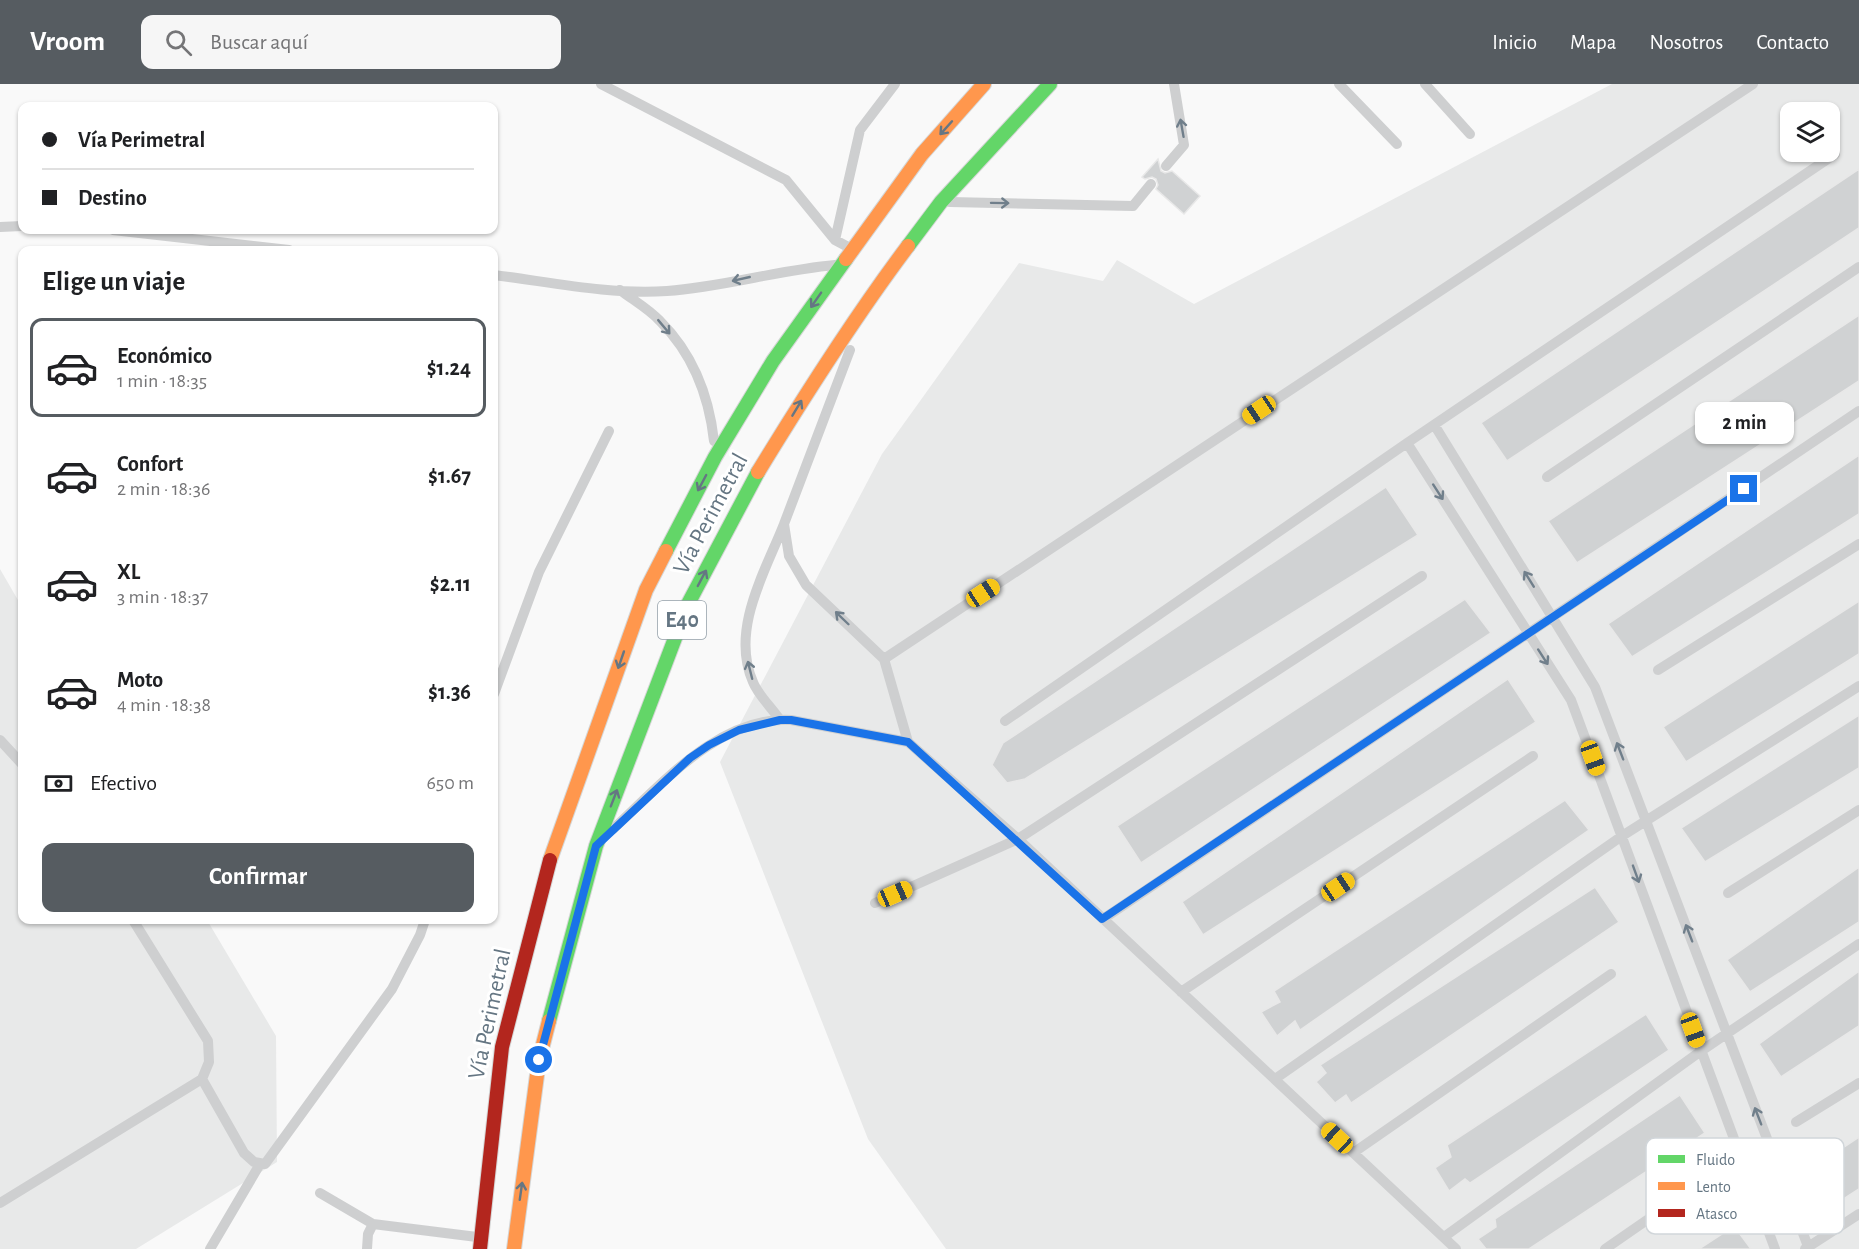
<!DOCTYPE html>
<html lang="es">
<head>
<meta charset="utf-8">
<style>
  :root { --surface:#fff; --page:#f6f6f6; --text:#202124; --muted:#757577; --line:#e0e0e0; --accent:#565c61 }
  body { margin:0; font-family:"Alegreya Sans",sans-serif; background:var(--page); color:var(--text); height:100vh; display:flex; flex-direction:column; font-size:22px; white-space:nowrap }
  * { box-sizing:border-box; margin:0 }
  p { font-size:20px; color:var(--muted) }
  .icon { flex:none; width:33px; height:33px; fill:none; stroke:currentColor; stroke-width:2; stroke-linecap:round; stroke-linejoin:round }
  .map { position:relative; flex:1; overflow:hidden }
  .side { position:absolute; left:18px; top:162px; width:480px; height:678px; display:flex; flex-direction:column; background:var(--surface); border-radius:12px; box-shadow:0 2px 4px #0004 }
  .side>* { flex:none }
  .banner { position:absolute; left:18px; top:18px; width:480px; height:132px; border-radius:12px; box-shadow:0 2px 4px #0004; display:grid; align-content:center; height:132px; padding:0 24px; background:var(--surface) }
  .controls { position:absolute; left:1780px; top:18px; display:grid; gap:12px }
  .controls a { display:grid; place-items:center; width:60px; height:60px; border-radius:12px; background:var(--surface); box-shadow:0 2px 4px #0004; font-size:30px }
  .end { position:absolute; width:27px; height:27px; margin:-14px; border:8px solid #1a73e8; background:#fff; box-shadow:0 0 0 3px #fff }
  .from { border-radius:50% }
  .bubble { position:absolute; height:42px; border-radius:12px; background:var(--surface); box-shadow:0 2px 4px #0004; font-size:20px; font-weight:700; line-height:42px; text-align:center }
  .car { position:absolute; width:18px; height:36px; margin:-18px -9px; border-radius:8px; box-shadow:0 0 4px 2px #0007; background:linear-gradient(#f5c518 24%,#345 0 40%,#f5c518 0 76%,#345 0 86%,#f5c518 0) }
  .banner b { display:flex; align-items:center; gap:21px; height:57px; font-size:22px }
  .banner b+b { border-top:2px solid var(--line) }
  .banner i { width:15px; height:15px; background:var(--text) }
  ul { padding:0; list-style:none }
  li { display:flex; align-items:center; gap:18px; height:99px; margin:0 12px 9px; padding:0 12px; border:3px solid transparent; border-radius:12px }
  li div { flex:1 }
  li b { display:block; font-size:22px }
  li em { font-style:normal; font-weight:700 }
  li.current { border-color:var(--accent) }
  li>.icon { width:54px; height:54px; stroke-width:1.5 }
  h2 { padding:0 24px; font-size:27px; line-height:72px }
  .pay { display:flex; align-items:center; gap:15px; height:66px; padding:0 24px; font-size:22px }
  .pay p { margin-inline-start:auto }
  .button { display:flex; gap:12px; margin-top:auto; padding:12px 24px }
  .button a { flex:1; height:69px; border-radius:12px; background:var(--accent); color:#fff; font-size:24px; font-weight:700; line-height:69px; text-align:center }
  header { display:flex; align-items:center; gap:36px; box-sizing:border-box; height:84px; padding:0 30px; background:var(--accent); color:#fff }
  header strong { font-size:28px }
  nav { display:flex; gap:33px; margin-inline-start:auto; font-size:21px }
  .search { width:420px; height:54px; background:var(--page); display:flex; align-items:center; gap:15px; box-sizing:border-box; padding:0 21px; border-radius:12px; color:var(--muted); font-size:22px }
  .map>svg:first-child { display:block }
  .built { fill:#e8e9e9; fill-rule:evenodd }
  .building { fill:#d0d2d3; stroke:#e8e8e8; stroke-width:1.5 }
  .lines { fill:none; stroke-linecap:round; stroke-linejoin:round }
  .fast-casing { stroke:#d5d6d6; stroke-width:16 }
  .slow-casing { stroke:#d5d6d6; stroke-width:16 }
  .jam-casing { stroke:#d5d6d6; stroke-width:16 }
  .lane { stroke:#cecfd0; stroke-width:10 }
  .fast { stroke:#63d668; stroke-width:14 }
  .slow { stroke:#ff974d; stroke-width:14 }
  .jam { stroke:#b3261e; stroke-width:14 }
  .oneway { stroke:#657683 }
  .oneway2 { stroke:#707f8b }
  .route { stroke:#1a73e8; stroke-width:8 }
  .labels { text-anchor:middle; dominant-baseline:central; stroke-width:6; stroke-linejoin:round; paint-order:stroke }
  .shield { fill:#fff; stroke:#939fa8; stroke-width:1.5 }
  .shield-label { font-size:22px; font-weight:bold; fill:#657683 }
  .street-label { font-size:24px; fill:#657683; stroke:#fff }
  .key { fill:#fff; stroke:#d1d6da; stroke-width:1.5 }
  .key-label { font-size:16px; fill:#657683 }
</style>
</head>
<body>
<header>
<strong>Vroom</strong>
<div class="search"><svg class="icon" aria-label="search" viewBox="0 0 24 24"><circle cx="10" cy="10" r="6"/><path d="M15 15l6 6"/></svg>Buscar aquí</div>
<nav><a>Inicio</a><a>Mapa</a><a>Nosotros</a><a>Contacto</a></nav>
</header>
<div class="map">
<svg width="1859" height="1165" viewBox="0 0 1859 1165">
  <rect width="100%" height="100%" fill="#f9f9f9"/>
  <path class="built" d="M 1612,0 L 1859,0 L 1859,1165 L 946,1165 L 868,1055 L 720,678 L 882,370 L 1019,179 L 1103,197 L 1117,176 L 1194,220 ZM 1791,28 L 1830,28 L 1830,68 L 1791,68 Z
    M 0,485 L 22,523 L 22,836 L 207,836 L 276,952 L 277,1078 L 136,1165 L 0,1165 Z"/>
  <path class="building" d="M 1158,75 L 1161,87 L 1165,89 L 1172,87 L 1200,112 L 1184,130 L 1156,105 L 1158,101 L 1156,95 L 1152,93 L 1145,95 L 1142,93 Z
    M 1859,85 L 1859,144 L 1507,377 L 1481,339 Z
    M 1859,231 L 1859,297 L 1577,479 L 1548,437 Z
    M 1859,371 L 1859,430 L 1632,573 L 1608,540 Z
    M 1386,403 L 1418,451 L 1025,695 L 1007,699 L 992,681 L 1003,659 Z
    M 1465,515 L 1491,549 L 1141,779 L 1117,742 Z
    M 1859,517 L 1859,570 L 1686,678 L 1663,643 Z
    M 1508,595 L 1536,638 L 1203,851 L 1182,818 Z
    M 1859,631 L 1859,684 L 1705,778 L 1681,744 Z
    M 1565,716 L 1589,746 L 1300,946 L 1295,937 L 1277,952 L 1261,928 L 1280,918 L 1274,907 Z
    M 1859,783 L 1859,838 L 1750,908 L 1727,876 Z
    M 1595,803 L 1619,838 L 1351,1019 L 1346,1011 L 1335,1019 L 1316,998 L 1326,989 L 1320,981 Z
    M 1859,887 L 1859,942 L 1781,993 L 1759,960 Z
    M 1646,930 L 1669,966 L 1470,1099 L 1465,1095 L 1449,1107 L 1435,1084 L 1451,1073 L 1447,1061 Z
    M 1680,1011 L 1705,1049 L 1529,1165 L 1486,1165 L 1478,1155 L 1496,1143 L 1495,1135 Z
    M 1859,1053 L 1859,1105 L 1825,1127 L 1802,1091 Z
    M 1734,1142 L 1751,1165 L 1699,1165 Z"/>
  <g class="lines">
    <g class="fast-casing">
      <path id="fast" d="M 908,162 L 941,118 L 1050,0
        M 666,467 L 715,373 L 773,277 L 846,175
        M 549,937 L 596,762 L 688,520 L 758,388"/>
    </g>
    <g class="slow-casing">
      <path id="slow" d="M 846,175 L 922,70 L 984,0
        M 758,388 C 805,311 853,235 908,162
        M 550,776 L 646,506 L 666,467
        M 514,1165 L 539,976 L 549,937"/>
    </g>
    <g class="jam-casing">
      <path id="jam" d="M 480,1165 L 502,963 L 550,776"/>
    </g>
    <path class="lane" d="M 601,0 L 786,96 L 835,156 L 850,164
      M 1339,0 L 1397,60
      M 1425,0 L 1470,50
      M 1166,82 L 1184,61 L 1174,0
      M 950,118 L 1133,122 L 1151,100
      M 0,143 L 22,142
      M 113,146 L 289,166
      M 835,156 L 860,46 L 895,0
      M 494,191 C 550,198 610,211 667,207 C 724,203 778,186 835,181
      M 620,206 C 633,216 649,225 660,237 C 693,270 709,312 714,357
      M 850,266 L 784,440 L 789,472 L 806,501 L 884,575 L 908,658 L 1018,755 L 1456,1165
      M 1435,342 L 1595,603 L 1809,1165
      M 1407,359 L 1571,616 L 1775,1165
      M 1547,393 L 1859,183
      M 884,575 L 1753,0
      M 1658,586 L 1859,460
      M 494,610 L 539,488 L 609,347
      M 780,636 C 772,624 758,611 753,598 C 730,546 765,488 784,440
      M 1005,637 L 1407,359 L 1835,70
      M 0,656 L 22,680
      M 613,745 C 661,701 719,632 791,636 L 908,658
      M 1728,809 L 1859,726
      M 875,819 L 1018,755 L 1422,492
      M 1103,835 L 1859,327
      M 1181,908 L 1533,672
      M 202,995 L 244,1069 L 254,1078 L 265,1080 L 392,905 L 420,851 L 425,836
      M 1275,995 L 1622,752 L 1859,602
      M 1796,1038 L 1859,999
      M 1353,1069 L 1611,890
      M 320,1109 L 373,1140
      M 0,1119 L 202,995 L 209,978 L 208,957 L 133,836
      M 1444,1153 L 1701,967 L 1859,860
      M 210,1165 L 260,1080
      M 367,1165 L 368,1150 L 373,1140 L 477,1153
      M 1605,1165 L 1699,1100
      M 1805,1165 L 1859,1130"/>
    <use href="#fast" class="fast"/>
    <use href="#slow" class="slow"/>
    <use href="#jam" class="jam"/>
  </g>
  <defs><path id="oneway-shaft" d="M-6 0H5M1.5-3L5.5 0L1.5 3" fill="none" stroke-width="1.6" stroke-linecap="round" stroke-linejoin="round" transform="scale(1.5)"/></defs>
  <g class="oneway">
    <use href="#oneway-shaft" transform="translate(946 44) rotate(132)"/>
    <use href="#oneway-shaft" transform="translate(816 216) rotate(125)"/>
    <use href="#oneway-shaft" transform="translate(797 324) rotate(-59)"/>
    <use href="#oneway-shaft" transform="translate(702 399) rotate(118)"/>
    <use href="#oneway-shaft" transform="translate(702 494) rotate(-62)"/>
    <use href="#oneway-shaft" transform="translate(621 576) rotate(109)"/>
    <use href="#oneway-shaft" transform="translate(614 714) rotate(-69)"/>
    <use href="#oneway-shaft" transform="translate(521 1107) rotate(-82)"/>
  </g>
  <g class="oneway2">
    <use href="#oneway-shaft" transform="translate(1182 44) rotate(-100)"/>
    <use href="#oneway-shaft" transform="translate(1000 119) rotate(1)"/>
    <use href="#oneway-shaft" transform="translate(741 195) rotate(167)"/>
    <use href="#oneway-shaft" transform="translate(664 243) rotate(50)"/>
    <use href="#oneway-shaft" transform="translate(1438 408) rotate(57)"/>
    <use href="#oneway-shaft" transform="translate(1529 495) rotate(-122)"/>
    <use href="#oneway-shaft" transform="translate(842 534) rotate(-136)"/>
    <use href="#oneway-shaft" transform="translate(1543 573) rotate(57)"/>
    <use href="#oneway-shaft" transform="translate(750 586) rotate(-104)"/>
    <use href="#oneway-shaft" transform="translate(1620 667) rotate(-111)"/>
    <use href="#oneway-shaft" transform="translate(1636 790) rotate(70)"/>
    <use href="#oneway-shaft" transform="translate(1689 849) rotate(-111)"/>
    <use href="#oneway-shaft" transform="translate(1758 1032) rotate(-111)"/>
  </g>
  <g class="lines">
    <path class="route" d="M 539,976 L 596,762 L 690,674 L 709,661 L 739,646 L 780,636 L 791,636 L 908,658 L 1102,835 L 1744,405"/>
  </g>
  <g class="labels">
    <rect class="shield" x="658" y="517" width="48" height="38" rx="4.5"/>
    <g class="shield-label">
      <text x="682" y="536">E40</text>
    </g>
    <g class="street-label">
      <text transform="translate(711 430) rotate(-62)">Vía Perimetral</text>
      <text transform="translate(490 930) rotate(-78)">Vía Perimetral</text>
    </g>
  </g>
  <rect x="1646" y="1054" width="198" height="96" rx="9" class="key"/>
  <rect x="1658" y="1071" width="27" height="8" fill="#63d668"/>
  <rect x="1658" y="1098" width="27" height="8" fill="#ff974d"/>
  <rect x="1658" y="1125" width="27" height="8" fill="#b3261e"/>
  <g class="key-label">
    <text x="1696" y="1081">Fluido</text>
    <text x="1696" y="1108">Lento</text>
    <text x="1696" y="1135">Atasco</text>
  </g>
</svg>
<div class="controls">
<a><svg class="icon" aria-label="layers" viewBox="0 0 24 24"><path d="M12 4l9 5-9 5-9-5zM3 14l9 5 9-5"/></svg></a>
</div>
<i class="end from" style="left:539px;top:976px"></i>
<i class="end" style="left:1744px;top:405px"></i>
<div class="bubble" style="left:1695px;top:318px;width:99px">2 min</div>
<i class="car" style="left:1259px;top:326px;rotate:236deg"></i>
<i class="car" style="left:983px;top:509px;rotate:57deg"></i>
<i class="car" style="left:1593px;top:674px;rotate:160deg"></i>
<i class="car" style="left:1338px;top:803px;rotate:56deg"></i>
<i class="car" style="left:895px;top:810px;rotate:66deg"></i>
<i class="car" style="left:1693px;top:946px;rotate:160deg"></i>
<i class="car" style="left:1337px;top:1054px;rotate:313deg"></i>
<div class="banner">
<b><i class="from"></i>Vía Perimetral</b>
<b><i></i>Destino</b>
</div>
<section class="side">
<h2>Elige un viaje</h2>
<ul>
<li class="current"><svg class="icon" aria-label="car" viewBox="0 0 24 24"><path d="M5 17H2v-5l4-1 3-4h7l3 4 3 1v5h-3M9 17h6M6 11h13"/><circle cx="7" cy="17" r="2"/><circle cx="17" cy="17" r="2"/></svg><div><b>Económico</b><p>1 min · 18:35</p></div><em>$1.24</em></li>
<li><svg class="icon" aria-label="car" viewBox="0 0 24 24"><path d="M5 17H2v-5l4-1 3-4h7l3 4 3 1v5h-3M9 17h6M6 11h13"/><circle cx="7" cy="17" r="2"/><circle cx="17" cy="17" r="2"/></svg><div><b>Confort</b><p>2 min · 18:36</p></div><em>$1.67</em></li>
<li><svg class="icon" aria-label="car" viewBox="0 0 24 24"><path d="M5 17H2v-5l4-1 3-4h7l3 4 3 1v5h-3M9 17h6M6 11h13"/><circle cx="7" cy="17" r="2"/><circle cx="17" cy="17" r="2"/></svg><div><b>XL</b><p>3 min · 18:37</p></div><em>$2.11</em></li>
<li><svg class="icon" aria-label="car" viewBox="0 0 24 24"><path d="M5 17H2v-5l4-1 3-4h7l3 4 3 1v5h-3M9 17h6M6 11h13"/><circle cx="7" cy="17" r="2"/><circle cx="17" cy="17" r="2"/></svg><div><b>Moto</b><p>4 min · 18:38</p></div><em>$1.36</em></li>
</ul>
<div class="pay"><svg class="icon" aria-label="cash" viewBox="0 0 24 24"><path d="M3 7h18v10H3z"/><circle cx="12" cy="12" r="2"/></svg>Efectivo<p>650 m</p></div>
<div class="button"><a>Confirmar</a></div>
</section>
</div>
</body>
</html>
